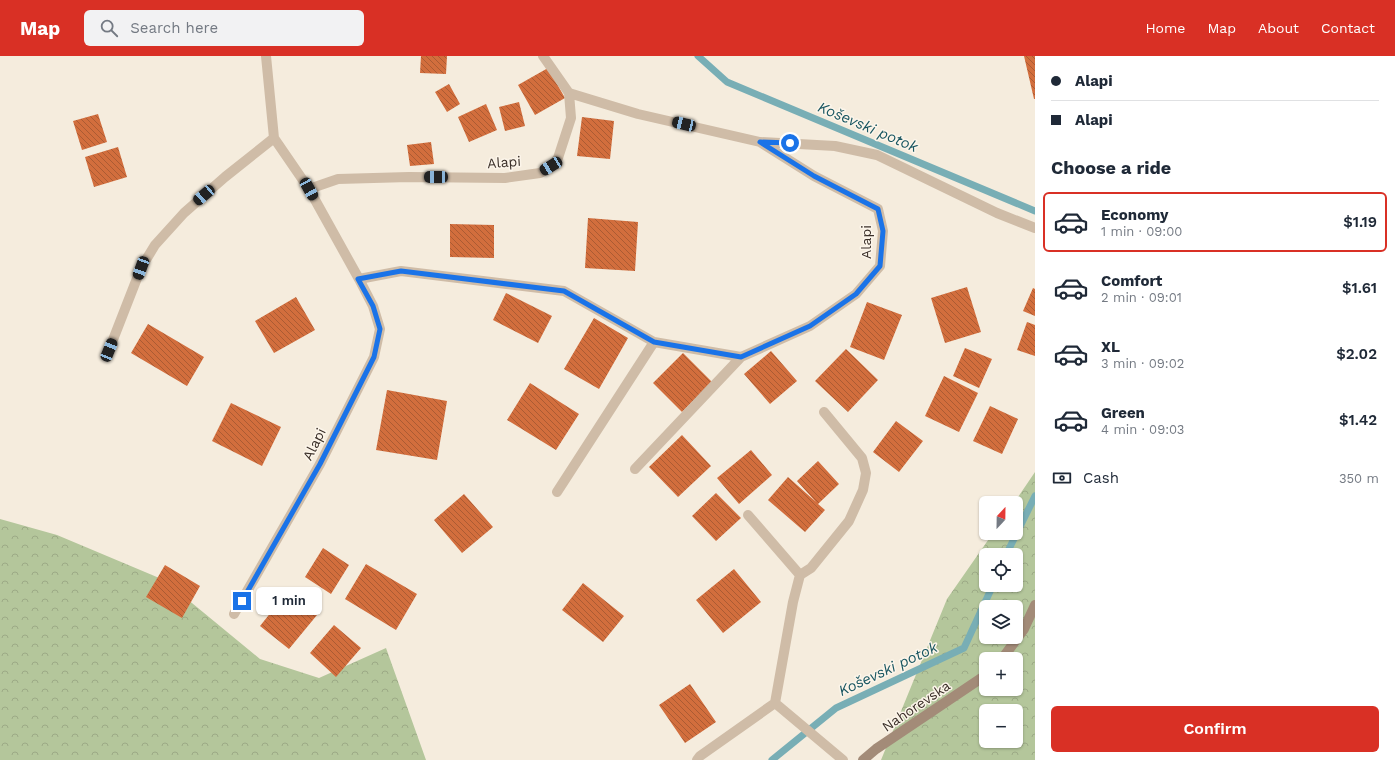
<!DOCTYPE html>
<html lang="en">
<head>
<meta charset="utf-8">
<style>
  :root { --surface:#fff; --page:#f2f2f3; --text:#1f2937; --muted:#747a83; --line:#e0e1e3; --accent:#d93025 }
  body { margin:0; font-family:"Work Sans",sans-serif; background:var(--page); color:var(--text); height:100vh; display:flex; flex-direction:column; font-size:15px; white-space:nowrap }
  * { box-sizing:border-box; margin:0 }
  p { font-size:13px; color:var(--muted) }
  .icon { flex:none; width:22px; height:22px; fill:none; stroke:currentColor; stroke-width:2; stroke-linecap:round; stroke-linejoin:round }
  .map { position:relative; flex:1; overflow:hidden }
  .drawer { display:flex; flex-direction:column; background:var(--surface); width:360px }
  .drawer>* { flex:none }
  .hud { display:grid; align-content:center; height:88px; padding:0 16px; background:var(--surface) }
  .needle { width:26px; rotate:22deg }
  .fabs { position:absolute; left:979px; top:440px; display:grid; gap:8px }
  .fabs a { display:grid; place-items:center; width:44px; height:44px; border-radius:6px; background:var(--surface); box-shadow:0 1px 3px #0004; font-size:20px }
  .end { position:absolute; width:18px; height:18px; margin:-9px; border:5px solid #1a73e8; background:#fff; box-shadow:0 0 0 2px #fff }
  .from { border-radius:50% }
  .bubble { position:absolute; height:28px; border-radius:6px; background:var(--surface); box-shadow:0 1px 3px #0004; font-size:13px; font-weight:600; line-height:28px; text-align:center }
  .car { position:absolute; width:12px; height:24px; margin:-12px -6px; border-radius:5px; box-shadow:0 0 3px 1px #0007; background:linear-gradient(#222 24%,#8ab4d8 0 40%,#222 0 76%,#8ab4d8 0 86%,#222 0) }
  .hud b { display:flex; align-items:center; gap:14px; height:38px; font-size:15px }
  .hud b+b { border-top:1px solid var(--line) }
  .hud i { width:10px; height:10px; background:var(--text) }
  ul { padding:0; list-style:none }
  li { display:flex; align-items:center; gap:12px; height:60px; margin:0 8px 6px; padding:0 8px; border:2px solid transparent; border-radius:6px }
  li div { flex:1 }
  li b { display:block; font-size:15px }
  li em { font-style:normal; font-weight:600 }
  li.selected { border-color:var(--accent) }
  li>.icon { width:36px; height:36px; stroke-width:1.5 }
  h2 { padding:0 16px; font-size:18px; line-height:48px }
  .pay { display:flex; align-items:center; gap:10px; height:44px; padding:0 16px; font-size:15px }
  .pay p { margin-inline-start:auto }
  .action { display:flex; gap:8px; margin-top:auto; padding:8px 16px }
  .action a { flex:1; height:46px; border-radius:6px; background:var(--accent); color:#fff; font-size:16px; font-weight:600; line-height:46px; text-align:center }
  header { display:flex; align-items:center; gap:24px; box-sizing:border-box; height:56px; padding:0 20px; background:var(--accent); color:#fff }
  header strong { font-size:19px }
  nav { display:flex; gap:22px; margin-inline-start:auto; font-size:14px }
  .search { width:280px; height:36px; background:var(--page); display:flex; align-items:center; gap:10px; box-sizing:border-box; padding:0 14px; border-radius:6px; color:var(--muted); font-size:15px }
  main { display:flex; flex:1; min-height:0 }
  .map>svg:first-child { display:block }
  .forest { fill:url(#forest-crowns); fill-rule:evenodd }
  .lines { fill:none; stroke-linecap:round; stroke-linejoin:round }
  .stream { stroke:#78aeb5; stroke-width:7 }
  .building { fill:url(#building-back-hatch) }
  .street { stroke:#cfbca7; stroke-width:10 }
  .secondary { stroke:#a38b78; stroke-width:10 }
  .route { stroke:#1a73e8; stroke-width:5 }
  .labels { text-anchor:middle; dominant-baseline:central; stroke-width:3; stroke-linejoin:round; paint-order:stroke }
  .street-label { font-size:14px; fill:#3a2f28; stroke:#fcf5ea }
  .water-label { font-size:15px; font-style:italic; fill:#195661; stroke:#fcf5ea }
</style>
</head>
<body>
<header>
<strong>Map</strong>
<div class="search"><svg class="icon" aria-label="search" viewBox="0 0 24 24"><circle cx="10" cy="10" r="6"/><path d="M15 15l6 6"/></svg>Search here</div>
<nav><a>Home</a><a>Map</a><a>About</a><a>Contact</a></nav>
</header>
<main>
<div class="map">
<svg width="1035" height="704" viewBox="0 0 1035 704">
  <defs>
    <pattern id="forest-crowns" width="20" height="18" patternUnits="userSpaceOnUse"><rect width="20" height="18" fill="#b4c69b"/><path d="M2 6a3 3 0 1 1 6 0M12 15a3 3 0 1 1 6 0" fill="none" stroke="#9caa86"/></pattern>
    <pattern id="building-back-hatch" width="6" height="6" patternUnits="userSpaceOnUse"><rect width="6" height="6" fill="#d26e3d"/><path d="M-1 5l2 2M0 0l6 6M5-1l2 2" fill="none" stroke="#ab5b33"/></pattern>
  </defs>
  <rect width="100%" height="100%" fill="#f5ecdd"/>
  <path class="forest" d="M 1035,416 L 1035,704 L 881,704 L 947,543 L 993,477 L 1016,477 L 1016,447 L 1014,447 ZM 986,499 L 1016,499 L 1016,529 L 986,529 ZM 986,551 L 1016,551 L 1016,581 L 986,581 ZM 986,603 L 1016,603 L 1016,633 L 986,633 ZM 986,655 L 1016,655 L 1016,685 L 986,685 Z
    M 0,463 L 57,479 L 164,524 L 260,603 L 319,622 L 386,592 L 426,704 L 0,704 Z"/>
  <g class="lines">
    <path class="stream" d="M 698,0 L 727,26 L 1035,155
      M 1006,499 L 1035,440
      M 772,704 L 836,652 L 964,592 L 993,529"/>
  </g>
  <path class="building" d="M 421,0 L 447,0 L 446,18 L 420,17 Z
    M 1024,0 L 1035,0 L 1035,43 L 1034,43 Z
    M 548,12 L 565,42 L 535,59 L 518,29 Z
    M 449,28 L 460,48 L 447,56 L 435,36 Z
    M 519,46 L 525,70 L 505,75 L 499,51 Z
    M 486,48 L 497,74 L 469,86 L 458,61 Z
    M 98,58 L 107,86 L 82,94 L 73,65 Z
    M 582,61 L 614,65 L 610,103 L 577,100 Z
    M 431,86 L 434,108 L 410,110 L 407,89 Z
    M 118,91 L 127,121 L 94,131 L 85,101 Z
    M 588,162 L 638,166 L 635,215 L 585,212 Z
    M 450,168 L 494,169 L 494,202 L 450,201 Z
    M 967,231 L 981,276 L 945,287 L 931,242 Z
    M 1033,232 L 1035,233 L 1035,260 L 1023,255 Z
    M 506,237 L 552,260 L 538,287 L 493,264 Z
    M 296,241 L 315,274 L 274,297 L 255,265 Z
    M 867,246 L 902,259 L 884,304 L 850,291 Z
    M 594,262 L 628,282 L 599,333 L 564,313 Z
    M 1027,266 L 1035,269 L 1035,300 L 1017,294 Z
    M 148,268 L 204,301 L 187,330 L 131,297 Z
    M 965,292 L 992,303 L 979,332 L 953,320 Z
    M 846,293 L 878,324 L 848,356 L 815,325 Z
    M 771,295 L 797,325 L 770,348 L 744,318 Z
    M 683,297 L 712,326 L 682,356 L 653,327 Z
    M 944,320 L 978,337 L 959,376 L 925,360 Z
    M 530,327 L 579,358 L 556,394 L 507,364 Z
    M 387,334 L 447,345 L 437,404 L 376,394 Z
    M 231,347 L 281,371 L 262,410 L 212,385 Z
    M 990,350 L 1018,363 L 1002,398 L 973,385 Z
    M 896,365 L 923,385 L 899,416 L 873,396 Z
    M 682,379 L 711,410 L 678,441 L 649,411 Z
    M 751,394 L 772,419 L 739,448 L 717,422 Z
    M 818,405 L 839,428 L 818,448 L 825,454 L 805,476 L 768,444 L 788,421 L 816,446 L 797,425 Z
    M 716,437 L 741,462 L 716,485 L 692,460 Z
    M 464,438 L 493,471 L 462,497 L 434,464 Z
    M 323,492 L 349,509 L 331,538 L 305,521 Z
    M 366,508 L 417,538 L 396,574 L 345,543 Z
    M 165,509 L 200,530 L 182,562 L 146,541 Z
    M 734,513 L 761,546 L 723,577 L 696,544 Z
    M 583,527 L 624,560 L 603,586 L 562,554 Z
    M 288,535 L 317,559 L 289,593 L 260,570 Z
    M 334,569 L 361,592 L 336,621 L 310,597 Z
    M 690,628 L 716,666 L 685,687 L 659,649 Z"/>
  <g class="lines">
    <path class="street" d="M 266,0 L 274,82
      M 543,0 L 569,37 L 638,58 L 760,86 L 835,90 L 877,99 L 997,157 L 1035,172
      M 359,223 L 309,133 L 338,123 L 409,121 L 505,122 L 540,117 L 551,111 L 558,102 L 571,62 L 569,37
      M 109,294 L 141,212 L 155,189 L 184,157 L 225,121 L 274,82 L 309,133
      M 635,413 L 741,301
      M 557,436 L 654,286
      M 748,459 L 800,519
      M 234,558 L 320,408 L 374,301 L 380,273 L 373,250 L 359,223 L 401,215 L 564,235 L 654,286 L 741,301 L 810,270 L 856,238 L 880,210 L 883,175 L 878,153 L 814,120 L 760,86
      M 775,647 L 843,704
      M 697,704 L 700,700 L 775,647 L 793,546 L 800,519 L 811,512 L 849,465 L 863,434 L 866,417 L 862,402 L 824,356"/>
    <path class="secondary" d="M 1002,603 L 1024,573 L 1035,549
      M 863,704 L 876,693 L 986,619"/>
  </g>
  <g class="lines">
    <path class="route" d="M 242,545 L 320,408 L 374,301 L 380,273 L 373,250 L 358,223 L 401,215 L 564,235 L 654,286 L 741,301 L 810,270 L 856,238 L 880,210 L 883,175 L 878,153 L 814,120 L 760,86 L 790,87"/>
  </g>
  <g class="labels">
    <g class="street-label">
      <text transform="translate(504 106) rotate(-4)">Alapi</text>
      <text transform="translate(866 186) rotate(-90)">Alapi</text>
      <text transform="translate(314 388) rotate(-63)">Alapi</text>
      <text transform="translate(916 650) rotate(-34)">Nahorevska</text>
    </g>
    <g class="water-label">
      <text transform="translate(868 71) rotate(23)">Koševski potok</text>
      <text transform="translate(888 613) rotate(-25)">Koševski potok</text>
    </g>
  </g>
</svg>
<div class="fabs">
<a><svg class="needle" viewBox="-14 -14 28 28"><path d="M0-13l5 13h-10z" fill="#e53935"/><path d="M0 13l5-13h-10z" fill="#747a83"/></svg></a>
<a><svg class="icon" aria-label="locate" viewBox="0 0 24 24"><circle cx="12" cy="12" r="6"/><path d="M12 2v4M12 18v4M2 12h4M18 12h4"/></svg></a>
<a><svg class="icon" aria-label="layers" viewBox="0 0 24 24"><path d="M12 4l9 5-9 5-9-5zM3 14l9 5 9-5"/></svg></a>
<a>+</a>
<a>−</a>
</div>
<i class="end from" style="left:790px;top:87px"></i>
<i class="end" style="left:242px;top:545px"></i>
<div class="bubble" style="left:256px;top:531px;width:66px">1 min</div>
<i class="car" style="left:684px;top:68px;rotate:283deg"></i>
<i class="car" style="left:551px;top:110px;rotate:239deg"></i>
<i class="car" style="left:436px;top:121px;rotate:270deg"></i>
<i class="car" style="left:309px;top:133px;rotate:151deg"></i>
<i class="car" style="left:204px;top:139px;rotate:229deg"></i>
<i class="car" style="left:141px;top:212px;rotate:200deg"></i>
<i class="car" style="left:109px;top:294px;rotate:22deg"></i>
</div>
<section class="drawer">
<div class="hud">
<b><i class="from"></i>Alapi</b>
<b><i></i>Alapi</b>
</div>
<h2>Choose a ride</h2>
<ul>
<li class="selected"><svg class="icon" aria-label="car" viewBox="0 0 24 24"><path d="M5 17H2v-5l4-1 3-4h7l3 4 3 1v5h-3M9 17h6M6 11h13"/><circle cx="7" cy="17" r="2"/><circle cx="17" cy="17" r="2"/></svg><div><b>Economy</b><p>1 min · 09:00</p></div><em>$1.19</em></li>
<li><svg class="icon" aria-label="car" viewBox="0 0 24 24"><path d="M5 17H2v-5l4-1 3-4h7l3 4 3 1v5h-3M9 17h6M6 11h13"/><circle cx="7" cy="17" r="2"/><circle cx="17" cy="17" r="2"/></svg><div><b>Comfort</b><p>2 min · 09:01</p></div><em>$1.61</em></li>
<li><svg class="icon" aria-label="car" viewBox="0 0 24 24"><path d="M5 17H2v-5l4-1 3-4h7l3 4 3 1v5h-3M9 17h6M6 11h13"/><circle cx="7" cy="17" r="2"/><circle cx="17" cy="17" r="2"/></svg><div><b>XL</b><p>3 min · 09:02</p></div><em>$2.02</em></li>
<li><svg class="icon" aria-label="car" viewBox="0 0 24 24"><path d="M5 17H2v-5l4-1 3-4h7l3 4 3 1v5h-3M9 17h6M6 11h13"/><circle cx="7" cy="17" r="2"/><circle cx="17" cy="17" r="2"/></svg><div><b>Green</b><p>4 min · 09:03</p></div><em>$1.42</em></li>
</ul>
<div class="pay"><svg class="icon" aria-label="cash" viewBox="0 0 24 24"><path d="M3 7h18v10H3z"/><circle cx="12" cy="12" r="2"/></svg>Cash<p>350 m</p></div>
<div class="action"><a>Confirm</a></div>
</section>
</main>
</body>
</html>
